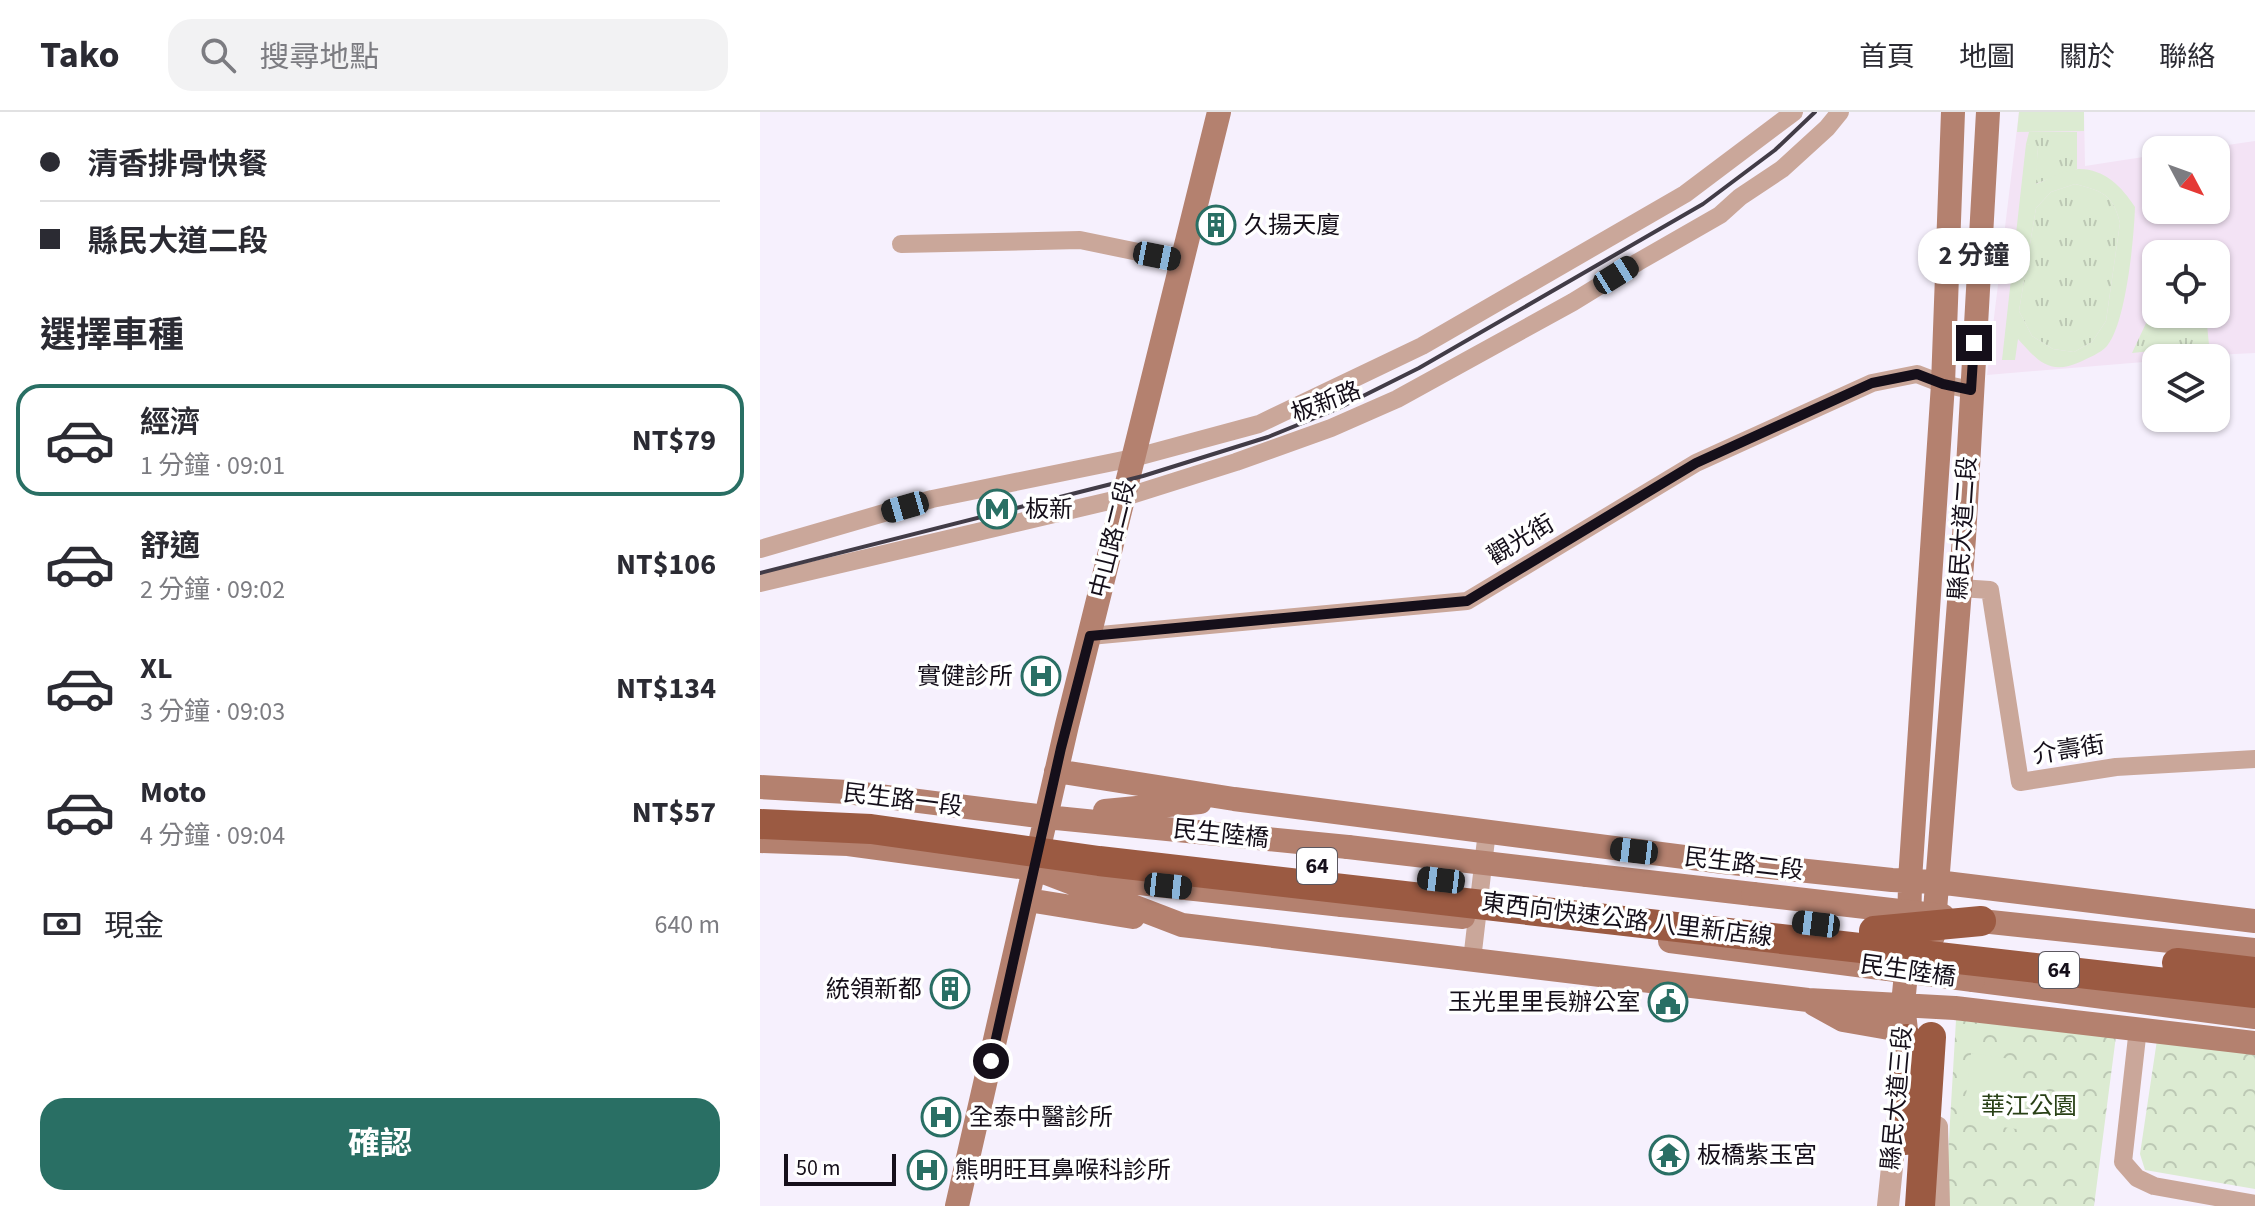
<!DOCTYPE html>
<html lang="zh-TW">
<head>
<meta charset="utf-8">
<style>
  :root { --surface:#fff; --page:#f2f2f3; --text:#2b2b33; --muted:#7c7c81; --line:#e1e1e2; --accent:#296f64 }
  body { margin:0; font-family:"Source Sans 3","Noto Sans TC",sans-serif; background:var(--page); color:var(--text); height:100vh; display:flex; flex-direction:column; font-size:30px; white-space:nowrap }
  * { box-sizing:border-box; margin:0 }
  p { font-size:26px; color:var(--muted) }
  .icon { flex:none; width:44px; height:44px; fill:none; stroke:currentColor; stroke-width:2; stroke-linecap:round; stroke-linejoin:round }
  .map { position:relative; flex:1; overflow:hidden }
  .details { display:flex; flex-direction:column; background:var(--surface); width:760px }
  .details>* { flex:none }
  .guide { display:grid; align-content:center; height:176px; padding:0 40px; background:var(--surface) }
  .needle { width:52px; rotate:131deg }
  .controls { position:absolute; left:1382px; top:24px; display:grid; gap:16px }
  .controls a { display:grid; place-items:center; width:88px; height:88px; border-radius:16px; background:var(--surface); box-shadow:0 2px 6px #0004; font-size:40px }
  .scale { position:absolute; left:24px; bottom:20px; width:112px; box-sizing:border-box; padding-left:8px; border:4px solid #150f1a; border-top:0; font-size:22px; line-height:28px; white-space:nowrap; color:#150f1a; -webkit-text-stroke:6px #fff; paint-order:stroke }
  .end { position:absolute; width:36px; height:36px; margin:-18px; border:10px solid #150f1a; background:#fff; box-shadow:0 0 0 4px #fff }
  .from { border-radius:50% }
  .bubble { position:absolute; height:56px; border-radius:24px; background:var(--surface); box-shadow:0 2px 6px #0004; font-size:26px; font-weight:700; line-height:56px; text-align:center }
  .car { position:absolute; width:24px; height:48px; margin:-24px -12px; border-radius:10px; box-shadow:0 0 6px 2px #0007; background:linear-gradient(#222 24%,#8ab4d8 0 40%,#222 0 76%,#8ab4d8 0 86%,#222 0) }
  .guide b { display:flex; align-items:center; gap:28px; height:76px; font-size:30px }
  .guide b+b { border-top:2px solid var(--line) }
  .guide i { width:20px; height:20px; background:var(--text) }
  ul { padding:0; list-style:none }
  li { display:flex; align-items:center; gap:24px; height:112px; margin:0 16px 12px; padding:0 24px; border:4px solid transparent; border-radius:24px }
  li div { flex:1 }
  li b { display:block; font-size:30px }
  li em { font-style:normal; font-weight:700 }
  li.on { border-color:var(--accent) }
  li>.icon { width:72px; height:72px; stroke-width:1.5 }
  h2 { padding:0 40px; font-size:36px; line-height:96px }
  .pay { display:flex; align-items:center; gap:20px; height:88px; padding:0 40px; font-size:30px }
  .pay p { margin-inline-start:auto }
  .action { display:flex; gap:16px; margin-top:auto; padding:16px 40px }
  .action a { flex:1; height:92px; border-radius:24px; background:var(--accent); color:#fff; font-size:32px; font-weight:700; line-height:92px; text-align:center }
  header { display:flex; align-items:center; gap:48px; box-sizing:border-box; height:112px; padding:0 40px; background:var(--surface); border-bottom:2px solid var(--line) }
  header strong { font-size:38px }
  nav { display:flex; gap:44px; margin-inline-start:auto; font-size:28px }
  .search { width:560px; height:72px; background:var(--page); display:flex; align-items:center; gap:20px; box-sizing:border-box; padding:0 28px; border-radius:24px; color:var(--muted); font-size:30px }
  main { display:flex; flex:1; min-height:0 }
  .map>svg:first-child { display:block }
  .education { fill:#f3e3f5; fill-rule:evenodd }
  .grass { fill:url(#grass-tufts) }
  .park { fill:url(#park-crowns) }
  .garden { fill:#dcebd2; fill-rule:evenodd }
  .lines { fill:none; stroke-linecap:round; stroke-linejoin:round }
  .minor { stroke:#caa79a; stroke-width:18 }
  .tertiary { stroke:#caa79a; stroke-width:22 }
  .secondary { stroke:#b4816f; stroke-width:24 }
  .trunk { stroke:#9b5a42; stroke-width:30 }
  .rail { stroke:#423c47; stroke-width:4 }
  .secondary-bridge { stroke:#b4816f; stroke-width:24 }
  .trunk-bridge { stroke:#9b5a42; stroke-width:30 }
  .route { stroke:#150f1a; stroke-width:10 }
  .labels { text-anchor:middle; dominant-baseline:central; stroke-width:7; stroke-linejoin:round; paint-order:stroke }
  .shield { fill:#fff; stroke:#5b575f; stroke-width:2 }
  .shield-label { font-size:22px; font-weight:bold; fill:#150f1a }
  .poi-label { font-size:24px; fill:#150f1a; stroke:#fff; text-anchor:start }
  .street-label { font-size:24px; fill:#150f1a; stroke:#fff }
  .park-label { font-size:24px; fill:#294016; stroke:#fff }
</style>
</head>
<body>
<header>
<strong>Tako</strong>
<div class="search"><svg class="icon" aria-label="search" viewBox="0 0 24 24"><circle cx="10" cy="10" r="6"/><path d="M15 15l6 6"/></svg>搜尋地點</div>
<nav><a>首頁</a><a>地圖</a><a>關於</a><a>聯絡</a></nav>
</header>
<main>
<section class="details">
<div class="guide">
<b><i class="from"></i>清香排骨快餐</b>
<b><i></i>縣民大道二段</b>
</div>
<h2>選擇車種</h2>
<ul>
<li class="on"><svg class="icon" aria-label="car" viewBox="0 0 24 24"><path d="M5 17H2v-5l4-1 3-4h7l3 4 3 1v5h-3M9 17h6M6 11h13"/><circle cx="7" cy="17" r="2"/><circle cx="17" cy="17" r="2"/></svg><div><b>經濟</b><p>1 分鐘 · 09:01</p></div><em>NT$79</em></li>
<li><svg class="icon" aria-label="car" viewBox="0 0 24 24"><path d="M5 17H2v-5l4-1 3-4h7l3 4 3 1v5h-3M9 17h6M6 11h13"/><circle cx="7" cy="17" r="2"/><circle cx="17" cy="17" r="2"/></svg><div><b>舒適</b><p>2 分鐘 · 09:02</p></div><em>NT$106</em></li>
<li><svg class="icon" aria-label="car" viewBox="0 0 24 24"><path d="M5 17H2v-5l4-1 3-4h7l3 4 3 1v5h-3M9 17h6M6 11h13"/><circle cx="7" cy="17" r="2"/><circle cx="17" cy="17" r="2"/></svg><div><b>XL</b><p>3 分鐘 · 09:03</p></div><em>NT$134</em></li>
<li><svg class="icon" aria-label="car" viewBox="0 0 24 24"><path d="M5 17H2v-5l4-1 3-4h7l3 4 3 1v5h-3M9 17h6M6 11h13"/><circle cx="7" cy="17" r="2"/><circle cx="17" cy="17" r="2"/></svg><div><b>Moto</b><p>4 分鐘 · 09:04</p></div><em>NT$57</em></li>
</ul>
<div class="pay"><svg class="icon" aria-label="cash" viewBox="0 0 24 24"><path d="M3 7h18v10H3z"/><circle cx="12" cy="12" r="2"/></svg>現金<p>640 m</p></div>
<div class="action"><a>確認</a></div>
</section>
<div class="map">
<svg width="1495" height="1094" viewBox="0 0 1495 1094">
  <defs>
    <pattern id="grass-tufts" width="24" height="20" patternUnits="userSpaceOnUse" patternTransform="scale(2)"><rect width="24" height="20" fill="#dcebd2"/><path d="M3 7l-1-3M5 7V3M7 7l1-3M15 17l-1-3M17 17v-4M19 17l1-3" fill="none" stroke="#bcc8b4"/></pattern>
    <pattern id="park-crowns" width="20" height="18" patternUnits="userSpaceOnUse" patternTransform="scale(2)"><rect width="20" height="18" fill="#dcebd2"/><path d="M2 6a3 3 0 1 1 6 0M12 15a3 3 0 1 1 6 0" fill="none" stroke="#bcc8b4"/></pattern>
  </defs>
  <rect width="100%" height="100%" fill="#f6f0fd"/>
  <path class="education" d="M 1259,0 L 1324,0 L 1325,54 L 1396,43 L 1396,98 L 1456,98 L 1456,38 L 1433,38 L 1495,29 L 1495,241 L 1396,246 L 1396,249 L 1227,263 ZM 1396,142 L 1456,142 L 1456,202 L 1396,202 Z"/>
  <path class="grass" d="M 1269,20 L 1317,20 L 1317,57 L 1275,72 L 1278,35 L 1266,32 Z
    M 1315,72 C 1342,79 1353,82 1360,111 L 1346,209 L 1332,230 L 1314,240 L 1293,237 L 1272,224 L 1259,199 L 1276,96 L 1291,80 Z
    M 1396,190 L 1396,202 L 1446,202 L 1449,233 L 1372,241 Z"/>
  <path class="park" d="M 1196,908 L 1356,924 L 1334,1094 L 1185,1094 Z
    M 1397,928 L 1495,942 L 1495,1077 L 1385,1058 L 1380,1042 Z"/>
  <path class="garden" d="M 1259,0 L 1324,0 L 1324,19 L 1257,20 Z
    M 1266,32 L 1278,34 L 1276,72 C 1288,68 1305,57 1319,57 C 1345,57 1362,75 1375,95 C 1374,127 1366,211 1347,234 C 1341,241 1328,246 1320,250 C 1289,264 1277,248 1258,227 L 1255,248 L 1242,248 ZM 1315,72 C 1342,79 1353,82 1360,111 L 1346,209 L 1332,230 L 1314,240 L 1293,237 L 1272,224 L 1259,199 L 1276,96 L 1291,80 Z
    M 1211,941 L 1264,949 L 1256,1017 L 1203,1009 Z"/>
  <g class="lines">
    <path class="minor" d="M 141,132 L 320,128 L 422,149
      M 0,437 L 172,387 L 373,346 L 499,312 L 662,234 L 925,82 L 1034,0
      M 0,471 L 362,386 L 476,350 L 571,316 L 637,287 L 813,190 L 878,150 L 960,103 L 980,85 L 1022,57 L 1067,16 L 1080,0
      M 1200,476 L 1230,478 L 1260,670 L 1356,655 L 1495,647
      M 330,524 L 707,489 L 936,351 L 1112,271 L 1157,262 L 1183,272 L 1211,278
      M 712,848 L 727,719
      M 1378,916 L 1363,1050 L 1377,1066 L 1394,1074 L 1495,1092"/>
    <path class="tertiary" d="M 1177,1015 L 1179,1094
      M 1128,1094 L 1137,1007"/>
    <path class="secondary" d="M 296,659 L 474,687 L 963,750 L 1132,768 L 1177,770 L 1495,809
      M 0,675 L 87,680 L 286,705 L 588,735
      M 345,699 L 440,690
      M 0,729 L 88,732 L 379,771 L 582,793
      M 276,757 L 422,813 L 1048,888 L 1195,896 L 1495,931
      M 827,763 L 993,782
      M 268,788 L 373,805
      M 1221,809 L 1495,838
      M 1173,824 L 1204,426 L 1228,0
      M 1213,868 L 1495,905
      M 1054,892 L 1083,908 L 1146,919
      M 1147,927 L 1143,892 L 1149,831 L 1150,768 L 1183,272 L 1193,0
      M 197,1094 L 307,613 L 459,0"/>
    <path class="trunk" d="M 1145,1028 L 1147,927
      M 1160,1094 L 1171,925"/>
    <path class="rail" d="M 0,461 L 383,364 L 508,325 L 577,297 L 659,256 L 943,92 L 1015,38 L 1055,0"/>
    <path class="secondary-bridge" d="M 588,735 L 827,763
      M 993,782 L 1183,804
      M 582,793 L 703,805
      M 910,829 L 1213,868"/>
    <path class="trunk-bridge" d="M 0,712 L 111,717 L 339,749 L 1495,881
      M 1114,819 L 1221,809
      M 1417,851 L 1495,860"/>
  </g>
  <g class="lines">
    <path class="route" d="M 231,949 L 301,636 L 330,524 L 707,489 L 936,351 L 1112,271 L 1157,262 L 1183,272 L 1211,278 L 1214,231"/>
  </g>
  <defs>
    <g id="building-ring" transform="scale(2)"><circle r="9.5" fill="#fff" stroke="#296f64" stroke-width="1.5"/><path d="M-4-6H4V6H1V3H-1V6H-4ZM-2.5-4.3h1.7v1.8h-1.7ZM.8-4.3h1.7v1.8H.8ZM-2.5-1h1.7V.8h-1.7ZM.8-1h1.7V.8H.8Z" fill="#296f64"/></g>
    <g id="metro-ring" transform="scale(2)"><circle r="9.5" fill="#fff" stroke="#296f64" stroke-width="1.5"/><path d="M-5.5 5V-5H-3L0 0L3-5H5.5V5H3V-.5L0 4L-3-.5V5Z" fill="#296f64"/></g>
    <g id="hospital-ring" transform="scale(2)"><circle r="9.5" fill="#fff" stroke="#296f64" stroke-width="1.5"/><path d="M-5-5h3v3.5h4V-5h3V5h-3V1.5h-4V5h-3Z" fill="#296f64"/></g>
    <g id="civic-ring" transform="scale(2)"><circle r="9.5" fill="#fff" stroke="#296f64" stroke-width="1.5"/><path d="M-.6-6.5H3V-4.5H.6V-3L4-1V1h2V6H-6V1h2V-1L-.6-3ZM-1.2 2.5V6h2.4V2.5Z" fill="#296f64"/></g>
    <g id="temple-ring" transform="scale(2)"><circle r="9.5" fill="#fff" stroke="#296f64" stroke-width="1.5"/><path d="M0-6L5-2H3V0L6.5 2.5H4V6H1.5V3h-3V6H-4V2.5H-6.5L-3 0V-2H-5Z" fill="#296f64"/></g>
  </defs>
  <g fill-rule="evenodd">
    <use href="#building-ring" x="456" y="113"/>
    <use href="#metro-ring" x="237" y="397"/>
    <use href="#hospital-ring" x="281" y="564"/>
    <use href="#building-ring" x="190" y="877"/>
    <use href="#civic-ring" x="908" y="890"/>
    <use href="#hospital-ring" x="181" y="1005"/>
    <use href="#temple-ring" x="909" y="1043"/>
    <use href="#hospital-ring" x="167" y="1058"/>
  </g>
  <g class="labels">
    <g class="shield">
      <rect x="537" y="736" width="40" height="36" rx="6"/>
      <rect x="1279" y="840" width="40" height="36" rx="6"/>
    </g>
    <g class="shield-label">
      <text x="557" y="754">64</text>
      <text x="1299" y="858">64</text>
    </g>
    <g class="poi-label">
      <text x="484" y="113">久揚天廈</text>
      <text x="265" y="397">板新</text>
      <text x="253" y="564" text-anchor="end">實健診所</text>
      <text x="162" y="877" text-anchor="end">統領新都</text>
      <text x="880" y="890" text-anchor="end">玉光里里長辦公室</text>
      <text x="209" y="1005">全泰中醫診所</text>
      <text x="937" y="1043">板橋紫玉宮</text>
      <text x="195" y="1058">熊明旺耳鼻喉科診所</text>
    </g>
    <g class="street-label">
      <text transform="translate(566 290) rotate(-21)">板新路</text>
      <text transform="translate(1203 416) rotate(-86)">縣民大道二段</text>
      <text transform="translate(353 427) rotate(-76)">中山路二段</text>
      <text transform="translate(761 428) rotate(-31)">觀光街</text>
      <text transform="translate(1309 638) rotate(-9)">介壽街</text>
      <text transform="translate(143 688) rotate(7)">民生路一段</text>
      <text transform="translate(461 722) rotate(6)">民生陸橋</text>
      <text transform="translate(984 752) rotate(7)">民生路二段</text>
      <text transform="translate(867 808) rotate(7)">東西向快速公路 八里新店線</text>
      <text transform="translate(1148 859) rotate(8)">民生陸橋</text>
      <text transform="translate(1137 986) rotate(-85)">縣民大道三段</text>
    </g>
    <g class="park-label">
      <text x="1269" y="994">華江公園</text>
    </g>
  </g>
</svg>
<div class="controls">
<a><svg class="needle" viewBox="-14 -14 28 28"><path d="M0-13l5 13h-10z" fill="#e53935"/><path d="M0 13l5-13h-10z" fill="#7c7c81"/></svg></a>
<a><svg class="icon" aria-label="locate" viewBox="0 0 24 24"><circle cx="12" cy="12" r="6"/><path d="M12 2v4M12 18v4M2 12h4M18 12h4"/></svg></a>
<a><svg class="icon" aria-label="layers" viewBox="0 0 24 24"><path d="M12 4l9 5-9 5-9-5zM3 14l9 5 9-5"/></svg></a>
</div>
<div class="scale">50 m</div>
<i class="end from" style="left:231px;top:949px"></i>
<i class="end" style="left:1214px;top:231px"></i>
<div class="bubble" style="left:1158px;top:116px;width:112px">2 分鐘</div>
<i class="car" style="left:397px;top:144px;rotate:101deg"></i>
<i class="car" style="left:856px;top:163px;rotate:58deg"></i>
<i class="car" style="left:145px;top:395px;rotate:254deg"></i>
<i class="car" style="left:874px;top:739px;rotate:277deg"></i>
<i class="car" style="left:681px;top:768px;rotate:277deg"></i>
<i class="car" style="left:408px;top:774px;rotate:96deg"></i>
<i class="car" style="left:1056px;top:812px;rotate:277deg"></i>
</div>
</main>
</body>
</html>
